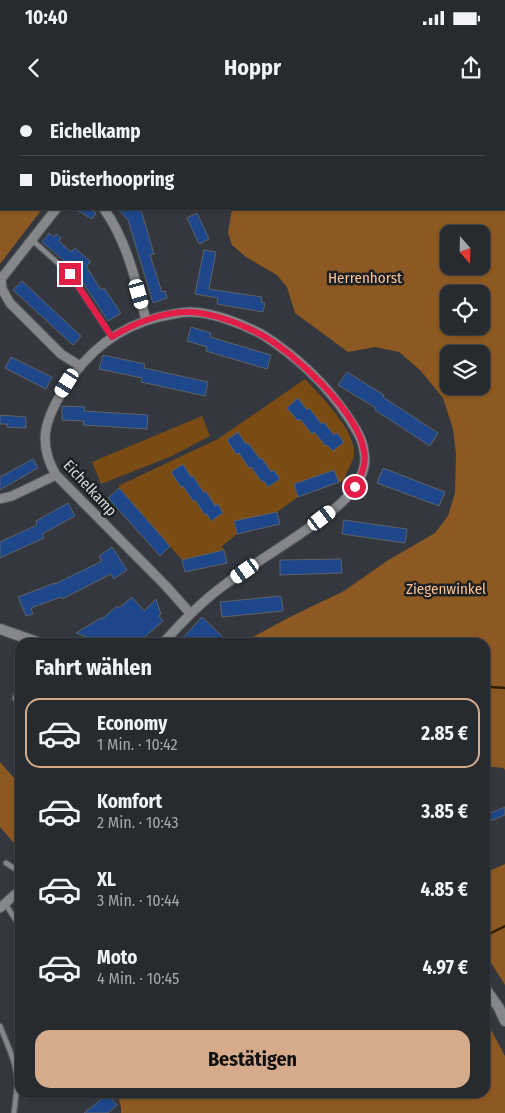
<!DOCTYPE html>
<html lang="de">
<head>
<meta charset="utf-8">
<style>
  :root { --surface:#272a2e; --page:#2f3236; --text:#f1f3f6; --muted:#a4a7aa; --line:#43464a; --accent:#d6ab8b }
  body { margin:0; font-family:"Fira Sans Condensed",sans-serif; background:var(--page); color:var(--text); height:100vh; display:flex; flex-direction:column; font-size:19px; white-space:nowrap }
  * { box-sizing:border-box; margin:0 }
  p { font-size:16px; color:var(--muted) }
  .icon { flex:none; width:28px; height:28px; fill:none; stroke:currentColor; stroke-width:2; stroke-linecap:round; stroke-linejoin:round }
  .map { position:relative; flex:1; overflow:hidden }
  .details { position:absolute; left:15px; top:538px; width:475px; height:460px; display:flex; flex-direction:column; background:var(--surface); border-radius:15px; box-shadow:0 1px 4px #0004,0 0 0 1px var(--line) }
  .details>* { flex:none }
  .top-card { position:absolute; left:0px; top:0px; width:505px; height:110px; box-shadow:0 1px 4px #0004,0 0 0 1px var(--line); display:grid; align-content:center; height:110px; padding:0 20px; background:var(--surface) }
  .needle { width:32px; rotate:160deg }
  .controls { position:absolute; left:440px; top:125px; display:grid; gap:10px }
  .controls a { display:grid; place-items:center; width:50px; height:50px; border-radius:10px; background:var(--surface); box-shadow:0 1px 4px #0004,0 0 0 1px var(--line); font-size:25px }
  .end { position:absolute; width:22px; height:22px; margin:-11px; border:6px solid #e11d48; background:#fff; box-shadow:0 0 0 2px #fff }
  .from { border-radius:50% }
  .car { position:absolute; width:15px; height:30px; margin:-15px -8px; border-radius:6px; box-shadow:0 0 4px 1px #0007; background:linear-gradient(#fff 24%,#345 0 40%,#fff 0 76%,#345 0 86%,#fff 0) }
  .top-card b { display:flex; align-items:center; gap:18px; height:48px; font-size:19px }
  .top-card b+b { border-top:1px solid var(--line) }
  .top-card i { width:12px; height:12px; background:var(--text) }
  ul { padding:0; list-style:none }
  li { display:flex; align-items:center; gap:15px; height:70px; margin:0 10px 8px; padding:0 10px; border:2px solid transparent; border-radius:15px }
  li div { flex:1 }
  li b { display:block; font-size:19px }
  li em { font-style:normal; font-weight:700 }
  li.active { border-color:var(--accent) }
  li>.icon { width:45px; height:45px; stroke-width:1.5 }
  h2 { padding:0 20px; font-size:22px; line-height:60px }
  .button { display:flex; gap:10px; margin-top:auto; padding:10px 20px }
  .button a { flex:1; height:58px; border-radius:15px; background:var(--accent); color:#111; font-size:20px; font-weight:700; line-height:58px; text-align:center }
  .status { display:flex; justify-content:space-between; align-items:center; height:35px; padding:0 25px; background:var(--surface); direction:ltr }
  .status svg { height:14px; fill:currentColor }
  header { display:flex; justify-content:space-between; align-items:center; height:65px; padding:0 20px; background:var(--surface); font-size:22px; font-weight:700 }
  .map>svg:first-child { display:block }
  .green { fill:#7b4b14; fill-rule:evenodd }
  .forest { fill:#8d5922; fill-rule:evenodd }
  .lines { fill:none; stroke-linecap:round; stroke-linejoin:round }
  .stream { stroke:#321d06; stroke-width:2.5 }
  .building { fill:#1d478a; stroke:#5d6268 }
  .service-casing { stroke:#52555b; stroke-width:7 }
  .minor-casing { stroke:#52555b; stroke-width:11 }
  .tertiary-casing { stroke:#52555b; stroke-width:12 }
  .service { stroke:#85878a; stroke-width:4.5 }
  .minor { stroke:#85878a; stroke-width:9 }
  .tertiary { stroke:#85878a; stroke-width:10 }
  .route { stroke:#e11d48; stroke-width:6 }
  .labels { text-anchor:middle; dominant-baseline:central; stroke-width:5; stroke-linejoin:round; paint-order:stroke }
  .park-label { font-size:15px; fill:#f9c290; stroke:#1d1f22 }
  .street-label { font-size:15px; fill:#d9dbdf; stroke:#1d1f22 }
</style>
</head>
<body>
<div class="status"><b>10:40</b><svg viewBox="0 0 49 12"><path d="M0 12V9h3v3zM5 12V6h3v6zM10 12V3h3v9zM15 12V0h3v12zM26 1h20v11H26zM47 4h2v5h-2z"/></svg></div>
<header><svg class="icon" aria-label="back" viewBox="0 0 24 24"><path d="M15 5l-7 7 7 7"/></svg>Hoppr<svg class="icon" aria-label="share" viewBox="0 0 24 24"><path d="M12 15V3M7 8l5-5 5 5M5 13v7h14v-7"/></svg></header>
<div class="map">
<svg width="505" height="1013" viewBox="0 0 505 1013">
  <rect width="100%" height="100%" fill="#34383e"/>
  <path class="green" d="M 305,279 C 320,295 358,333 354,356 C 352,364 346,372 344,381 L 339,382 L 334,370 L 294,384 L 298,397 L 277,412 L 235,421 L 237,434 L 222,446 L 224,450 L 182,460 L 118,386 L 218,339 ZM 297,299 L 307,310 L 308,309 L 322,324 L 324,322 L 334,335 L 344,342 L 332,351 L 327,345 L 326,346 L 314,332 L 312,333 L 300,319 L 298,321 L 287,308 ZM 238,332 L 246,344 L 248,343 L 260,359 L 262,358 L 271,372 L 274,370 L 280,379 L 268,387 L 264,381 L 261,381 L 251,367 L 249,368 L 239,353 L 236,354 L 227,340 ZM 183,365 L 191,377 L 193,376 L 204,393 L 206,392 L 215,406 L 218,404 L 223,413 L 211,421 L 207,414 L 205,415 L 195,400 L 193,401 L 183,386 L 181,387 L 172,372 Z
    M 202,316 L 210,336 L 172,356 L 101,384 L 92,362 Z"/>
  <path class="forest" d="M 137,0 L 327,0 L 328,1 L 136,1 Z
    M 492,0 L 505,0 L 505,670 L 503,668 L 485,666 L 485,542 L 248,542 L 253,537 L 290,517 L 344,491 L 387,461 L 435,433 L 448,416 L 455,393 L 456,354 L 453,329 L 443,298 L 421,271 L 399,252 L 375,247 L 348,252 L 295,213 L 287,187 L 277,175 L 246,157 L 232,145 L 228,133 L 232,109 L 504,109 L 504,1 L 492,1 ZM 449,134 L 481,134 L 481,166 L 449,166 ZM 449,194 L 481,194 L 481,226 L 449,226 ZM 449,254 L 481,254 L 481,286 L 449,286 Z
    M 1,79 L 1,109 L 42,109 L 0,164 L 0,80 Z
    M 0,662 L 20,685 L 20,750 L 0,727 Z
    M 505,764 L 505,885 L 485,853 L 485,773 Z
    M 485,919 L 505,956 L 505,1013 L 121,1013 L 121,1007 L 117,993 L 485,992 Z"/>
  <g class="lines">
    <path class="stream" d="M 485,585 L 492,587 L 505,588
      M 485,836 L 505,826"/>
  </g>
  <path class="building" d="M 75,109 L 90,109 L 96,113 L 92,119 Z
    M 118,109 L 139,109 L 142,113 L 154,154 L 150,155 L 162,192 L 165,191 L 167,198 L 153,203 L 128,120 Z
    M 197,113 L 209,139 L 199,144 L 187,118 Z
    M 49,133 L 54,137 L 56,134 L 61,138 L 59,141 L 71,152 L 75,148 L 91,162 L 86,166 L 101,190 L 104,188 L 121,213 L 108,221 L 76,172 L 69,165 L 42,142 Z
    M 204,150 L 216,152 L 209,189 L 262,197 L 261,202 L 265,203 L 263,212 L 217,204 L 218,198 L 195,194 Z
    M 22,181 L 81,236 L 73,245 L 13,190 Z
    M 191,227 L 211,233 L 210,237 L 271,255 L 267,269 L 206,251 L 207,247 L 187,241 Z
    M 103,255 L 145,264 L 144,268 L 208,282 L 205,296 L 141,282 L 142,278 L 99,269 Z
    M 11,257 L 52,277 L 46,289 L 5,268 Z
    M 347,272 L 384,295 L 383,297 L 438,333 L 430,346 L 375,310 L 376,308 L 338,285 Z
    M 298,298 L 307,310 L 309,308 L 322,324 L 324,322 L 334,335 L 337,333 L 344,342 L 333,351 L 327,345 L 326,346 L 314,332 L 312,334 L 300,319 L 298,321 L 287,308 Z
    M 62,306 L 85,307 L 84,311 L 148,315 L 147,329 L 83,325 L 84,321 L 62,320 Z
    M 0,315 L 26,317 L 26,328 L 7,327 L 7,324 L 0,324 Z
    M 238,332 L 246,344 L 248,343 L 260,359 L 262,358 L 271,372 L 274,370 L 280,379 L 268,387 L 264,381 L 262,382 L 251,367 L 249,368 L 239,353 L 236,354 L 227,340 Z
    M 33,359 L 38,368 L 0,390 L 0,377 Z
    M 183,364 L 191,377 L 193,376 L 204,393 L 206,391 L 215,406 L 218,404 L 223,413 L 211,421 L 207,414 L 205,415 L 195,400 L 193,401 L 183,386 L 181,387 L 171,372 Z
    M 383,368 L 445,392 L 439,406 L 377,383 Z
    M 334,370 L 339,382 L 298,397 L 294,384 Z
    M 119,388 L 170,446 L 160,456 L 108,398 Z
    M 68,403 L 75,416 L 42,434 L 44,438 L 0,458 L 0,442 L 37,425 L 36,421 Z
    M 277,412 L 280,424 L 237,434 L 234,421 Z
    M 344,420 L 407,429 L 405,443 L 342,434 Z
    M 112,447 L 127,470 L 114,479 L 111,474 L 62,499 L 61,497 L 31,508 L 33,514 L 26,516 L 18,497 L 55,483 L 55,484 L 102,461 L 99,456 Z
    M 224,450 L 227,463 L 185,472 L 182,460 Z
    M 341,459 L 342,473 L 280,475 L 280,460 Z
    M 281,496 L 283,511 L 222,517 L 220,502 Z
    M 132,497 L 144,511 L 156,499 L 161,514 L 159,516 L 163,521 L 139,542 L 100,542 L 76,533 L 101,518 L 102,519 L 117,506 L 119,508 Z
    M 202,517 L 223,537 L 218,542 L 179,542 Z
    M 505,707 L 505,715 L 485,723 L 485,715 Z
    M 108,994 L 117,1005 L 108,1013 L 84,1013 Z"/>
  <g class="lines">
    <g class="service-casing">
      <path id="service" d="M 32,140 L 70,174 L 112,237
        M 20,586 L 15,598 L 20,608
        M 6,763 L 20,772
        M 5,803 L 20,827
        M 0,926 C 7,944 16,961 17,981 C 17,991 15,1002 14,1013"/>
    </g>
    <g class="minor-casing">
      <path id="minor" d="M 56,109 L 1,179 L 2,189 L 10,203 L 61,254 L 80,266
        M 104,109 C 127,141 136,182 146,220
        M 0,399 L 12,396 L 56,375
        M 164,542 C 181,523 198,505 219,489 C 252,464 288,444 321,419 C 336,408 352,396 360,378 C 364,370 366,360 364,352 C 363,339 355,328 348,317 C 326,284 296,256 263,235 C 243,224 212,212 190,212 C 180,212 169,215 159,217 C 118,227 86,253 64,289 C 45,319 37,343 56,375 L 165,485 L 190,513
        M 0,808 L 20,790"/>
    </g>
    <g class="tertiary-casing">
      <path id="tertiary" d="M 0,529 L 37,542
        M 485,888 L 499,908 L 505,921"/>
    </g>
    <use href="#service" class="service"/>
    <use href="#minor" class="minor"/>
    <use href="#tertiary" class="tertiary"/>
  </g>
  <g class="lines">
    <path class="route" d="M 70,174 L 112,237 C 134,223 165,211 191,212 C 215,214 239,223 260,234 C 294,252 358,312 364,351 C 367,364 361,377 355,387"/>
  </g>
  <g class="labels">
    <g class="park-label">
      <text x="365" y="178">Herrenhorst</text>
      <text x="446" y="489">Ziegenwinkel</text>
    </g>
    <g class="street-label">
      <text transform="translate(90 388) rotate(47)">Eichelkamp</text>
    </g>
  </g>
</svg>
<div class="controls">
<a><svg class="needle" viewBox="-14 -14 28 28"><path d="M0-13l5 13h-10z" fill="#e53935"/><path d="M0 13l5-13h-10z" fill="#a4a7aa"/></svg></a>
<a><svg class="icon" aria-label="locate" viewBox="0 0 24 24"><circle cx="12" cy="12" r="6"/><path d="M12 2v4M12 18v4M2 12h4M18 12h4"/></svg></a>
<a><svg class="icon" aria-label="layers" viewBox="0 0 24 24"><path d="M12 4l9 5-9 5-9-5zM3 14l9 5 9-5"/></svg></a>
</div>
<i class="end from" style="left:355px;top:387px"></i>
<i class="end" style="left:70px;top:174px"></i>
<i class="car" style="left:139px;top:194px;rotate:164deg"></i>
<i class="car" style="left:67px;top:283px;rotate:212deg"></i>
<i class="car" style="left:322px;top:418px;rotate:53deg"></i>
<i class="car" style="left:245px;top:471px;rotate:235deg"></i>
<div class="top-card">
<b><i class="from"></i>Eichelkamp</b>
<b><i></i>Düsterhoopring</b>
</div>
<section class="details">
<h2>Fahrt wählen</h2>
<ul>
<li class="active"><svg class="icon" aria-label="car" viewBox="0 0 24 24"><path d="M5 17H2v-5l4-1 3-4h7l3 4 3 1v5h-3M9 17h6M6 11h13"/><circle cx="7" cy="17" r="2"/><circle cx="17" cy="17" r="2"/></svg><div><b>Economy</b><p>1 Min. · 10:42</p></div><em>2.85 €</em></li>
<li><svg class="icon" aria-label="car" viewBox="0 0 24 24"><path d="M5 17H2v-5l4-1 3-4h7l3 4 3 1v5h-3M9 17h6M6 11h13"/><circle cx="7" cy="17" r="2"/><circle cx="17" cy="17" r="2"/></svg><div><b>Komfort</b><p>2 Min. · 10:43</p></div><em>3.85 €</em></li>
<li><svg class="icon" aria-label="car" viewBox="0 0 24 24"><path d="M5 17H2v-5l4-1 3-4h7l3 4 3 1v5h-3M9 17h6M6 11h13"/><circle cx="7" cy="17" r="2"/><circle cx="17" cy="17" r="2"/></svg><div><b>XL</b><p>3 Min. · 10:44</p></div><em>4.85 €</em></li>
<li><svg class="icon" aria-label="car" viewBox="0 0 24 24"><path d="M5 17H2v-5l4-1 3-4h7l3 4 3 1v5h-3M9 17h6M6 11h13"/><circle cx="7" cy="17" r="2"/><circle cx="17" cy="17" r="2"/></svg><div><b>Moto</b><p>4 Min. · 10:45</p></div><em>4.97 €</em></li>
</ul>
<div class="button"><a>Bestätigen</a></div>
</section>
</div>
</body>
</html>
